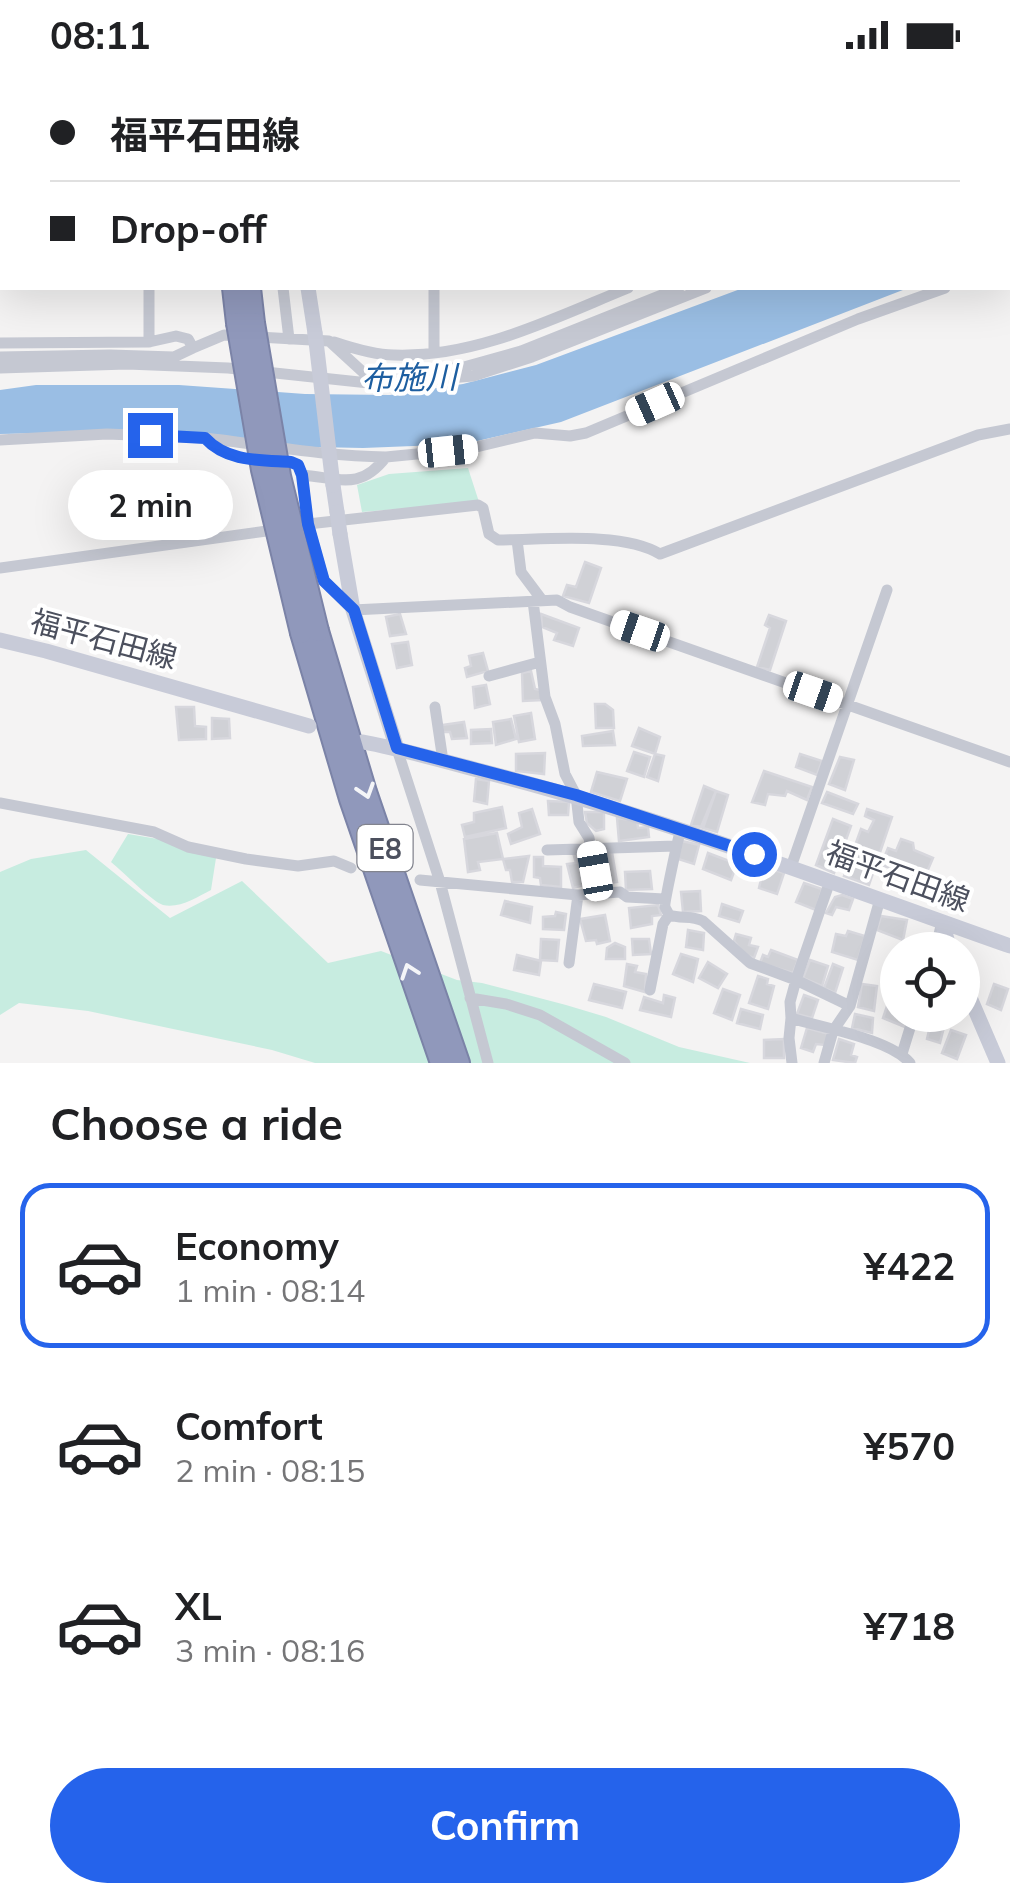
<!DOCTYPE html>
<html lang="en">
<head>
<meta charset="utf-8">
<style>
  :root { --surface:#fff; --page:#f6f6f6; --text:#202124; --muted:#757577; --line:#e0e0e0; --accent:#2563eb }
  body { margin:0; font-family:Mulish,"Noto Sans JP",sans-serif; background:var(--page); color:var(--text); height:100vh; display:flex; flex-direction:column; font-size:38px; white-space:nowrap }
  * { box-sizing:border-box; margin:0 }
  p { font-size:32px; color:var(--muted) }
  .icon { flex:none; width:55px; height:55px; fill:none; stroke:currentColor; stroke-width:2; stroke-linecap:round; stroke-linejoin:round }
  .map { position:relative; height:993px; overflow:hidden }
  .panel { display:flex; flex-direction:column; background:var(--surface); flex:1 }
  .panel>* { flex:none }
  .guide { position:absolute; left:0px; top:0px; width:1010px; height:220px; box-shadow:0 10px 40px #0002; display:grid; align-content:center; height:220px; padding:0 50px; background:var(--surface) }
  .controls { position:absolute; left:880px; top:862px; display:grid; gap:20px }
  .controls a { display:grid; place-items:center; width:100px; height:100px; border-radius:50%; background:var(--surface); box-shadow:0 10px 40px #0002; font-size:50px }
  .end { position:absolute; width:45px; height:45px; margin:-22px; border:12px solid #2563eb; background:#fff; box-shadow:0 0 0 5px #fff }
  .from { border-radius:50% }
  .bubble { position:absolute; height:70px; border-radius:35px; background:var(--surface); box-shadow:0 10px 40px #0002; font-size:32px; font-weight:700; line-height:70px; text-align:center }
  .car { position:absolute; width:30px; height:60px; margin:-30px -15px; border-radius:12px; box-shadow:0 0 8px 2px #0007; background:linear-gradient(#fff 24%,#345 0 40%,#fff 0 76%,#345 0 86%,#fff 0) }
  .guide b { display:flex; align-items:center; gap:35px; height:95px; font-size:38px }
  .guide b+b { border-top:2px solid var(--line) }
  .guide i { width:25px; height:25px; background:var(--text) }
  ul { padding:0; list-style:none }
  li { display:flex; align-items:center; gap:30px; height:165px; margin:0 20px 15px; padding:0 30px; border:5px solid transparent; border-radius:30px }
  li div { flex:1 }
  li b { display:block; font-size:38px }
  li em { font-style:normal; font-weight:700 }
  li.active { border-color:var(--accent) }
  li>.icon { width:90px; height:90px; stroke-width:1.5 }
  h2 { padding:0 50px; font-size:45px; line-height:120px }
  .action { display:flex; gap:20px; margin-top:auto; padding:20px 50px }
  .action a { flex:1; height:115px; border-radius:60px; background:var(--accent); color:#fff; font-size:40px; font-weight:700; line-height:115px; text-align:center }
  .status { display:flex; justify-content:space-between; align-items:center; height:70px; padding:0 50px; background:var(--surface); direction:ltr }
  .status svg { height:28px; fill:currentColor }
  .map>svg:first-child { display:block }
  .green { fill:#c7ece0 }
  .water { fill:#9abee4 }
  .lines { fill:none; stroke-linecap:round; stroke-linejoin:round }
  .stream { stroke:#9abee4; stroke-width:2.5 }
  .building { fill:#d0d1d6; stroke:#d7d7dd; stroke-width:2.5 }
  .highway-casing { stroke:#7b83a7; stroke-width:24 }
  .street { stroke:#c5c8d2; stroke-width:11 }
  .secondary { stroke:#c8cbd8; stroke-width:15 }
  .highway { stroke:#9098bb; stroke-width:20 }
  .highway-bridge-casing { stroke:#7b83a7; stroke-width:24; stroke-linecap:butt }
  .secondary-bridge { stroke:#c8cbd8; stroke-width:15 }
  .highway-bridge { stroke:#9098bb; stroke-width:20 }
  .oneway { stroke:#f4f5f8 }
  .route { stroke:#2563eb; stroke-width:12 }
  .labels { text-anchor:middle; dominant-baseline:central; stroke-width:8; stroke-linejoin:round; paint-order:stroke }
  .shield { fill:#fff; stroke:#82848e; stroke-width:2.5 }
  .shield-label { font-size:28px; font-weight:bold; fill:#4c505e }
  .street-label { font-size:30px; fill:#4c505e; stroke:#fff }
  .water-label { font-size:32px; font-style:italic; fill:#1d5ea0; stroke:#fff }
</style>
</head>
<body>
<div class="status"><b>08:11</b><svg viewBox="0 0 49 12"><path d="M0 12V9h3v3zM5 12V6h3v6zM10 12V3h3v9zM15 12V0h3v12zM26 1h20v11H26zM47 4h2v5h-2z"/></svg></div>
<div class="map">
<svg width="1010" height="993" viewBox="0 0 1010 993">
  <rect width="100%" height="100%" fill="#f4f3f3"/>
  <path class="green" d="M 468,398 L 479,432 L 362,442 L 357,415 L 389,404 Z
    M 128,764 L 158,769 L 216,788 L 211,820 C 197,827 179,839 163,835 C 153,832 122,801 111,792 Z
    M 86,780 L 170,848 L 242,811 L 328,893 L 381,881 L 457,910 L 482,913 L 566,935 L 606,947 L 679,977 L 750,993 L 315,993 L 272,980 L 88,941 L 19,933 L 0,945 L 0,802 L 31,789 Z"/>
  <path class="water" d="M 743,218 L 908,218 L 561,352 L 464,374 L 363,378 L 224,375 L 142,361 L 0,364 L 0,320 L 36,315 L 179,315 L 305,324 L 390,325 L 463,314 L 536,295 Z"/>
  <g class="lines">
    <path class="stream" d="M 1008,93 L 1010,93
      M 0,143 L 2,143"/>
  </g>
  <path class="building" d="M 585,492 L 601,498 L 589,533 L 563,526 L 567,515 L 576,517 Z
    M 400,544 L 406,564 L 390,566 L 386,547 Z
    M 541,544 L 579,558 L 573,576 L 554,570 L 557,563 L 542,557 Z
    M 769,545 L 786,551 L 770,600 L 757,597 L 770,558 L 765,555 Z
    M 408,572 L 412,595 L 397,598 L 392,574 Z
    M 483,583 L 488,601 L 467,607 L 465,598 L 471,596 L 469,586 Z
    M 531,601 L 535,619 L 540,620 L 542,630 L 523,631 L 522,603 Z
    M 486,615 L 490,634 L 475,638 L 473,617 Z
    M 595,634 L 605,634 L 613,640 L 614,658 L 596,658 Z
    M 176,637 L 194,637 L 195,656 L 206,657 L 206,669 L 179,670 Z
    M 531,643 L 535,669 L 519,672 L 514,646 Z
    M 212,648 L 229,649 L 230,668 L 212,669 Z
    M 511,649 L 516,669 L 496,675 L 493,652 Z
    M 464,652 L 467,668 L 452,669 L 450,662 L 443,662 L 442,655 Z
    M 639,658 L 660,667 L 655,684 L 632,676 Z
    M 491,659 L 492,673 L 471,674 L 471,660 Z
    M 613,661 L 615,675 L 583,676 L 582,666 Z
    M 634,682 L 650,687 L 644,707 L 627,701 Z
    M 545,683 L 544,704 L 516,701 L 516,684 Z
    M 655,684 L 664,686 L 658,711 L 647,707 Z
    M 800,684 L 822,691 L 817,705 L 796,697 Z
    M 840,687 L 854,690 L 845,720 L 829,714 Z
    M 764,701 L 812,717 L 807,730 L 787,721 L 785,726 L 768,724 L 765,735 L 752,732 Z
    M 597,702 L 627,709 L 620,731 L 591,722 Z
    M 476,709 L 489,711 L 487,734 L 474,731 Z
    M 704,716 L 716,721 L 701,757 L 691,755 Z
    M 716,721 L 728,725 L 717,762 L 703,758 Z
    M 827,722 L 858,734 L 853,744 L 822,733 Z
    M 548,731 L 569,732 L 568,745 L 549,745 Z
    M 502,737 L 506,758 L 465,767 L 462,755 L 474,752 L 474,743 Z
    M 532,739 L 540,764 L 511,774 L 508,764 L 522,757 L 519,743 Z
    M 867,739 L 892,747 L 869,815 L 844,806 L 861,759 L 868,762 L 874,750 L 865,746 Z
    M 585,742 L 604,742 L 604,759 L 596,761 L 587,753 Z
    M 617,748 L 637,751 L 638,758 L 648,757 L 649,767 L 619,771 Z
    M 833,749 L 851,756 L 834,803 L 816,795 Z
    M 497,763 L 503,789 L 478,792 L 480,800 L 468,802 L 464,769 Z
    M 901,769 L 913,773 L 914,780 L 933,788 L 924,809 L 881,795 L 888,778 L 896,781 Z
    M 682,771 L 699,775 L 694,794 L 678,789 Z
    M 612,782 L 617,812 L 602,814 L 597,783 Z
    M 708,783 L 737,794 L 731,810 L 703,799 Z
    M 586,785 L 592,813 L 573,818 L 567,794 L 576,793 L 574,786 Z
    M 529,786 L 523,812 L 512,812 L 510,800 L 506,800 L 503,789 Z
    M 534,787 L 543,787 L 543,796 L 561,797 L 561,817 L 541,815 L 540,808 L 534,807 Z
    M 764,797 L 784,803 L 777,824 L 759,818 Z
    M 650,801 L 652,819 L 626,820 L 625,802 Z
    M 804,813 L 822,819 L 816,840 L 796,832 Z
    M 700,821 L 701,841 L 683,842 L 681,822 Z
    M 842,825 L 853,829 L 849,840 L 836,837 L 832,845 L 826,843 L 835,827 Z
    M 505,831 L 532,837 L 530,853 L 501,845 Z
    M 722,834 L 743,841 L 739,852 L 719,846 Z
    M 658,835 L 661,845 L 652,846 L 652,854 L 631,858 L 629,838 Z
    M 556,842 L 566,844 L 564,860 L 543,859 L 543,847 L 555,846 Z
    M 605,845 L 610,871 L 597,874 L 596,870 L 586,871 L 580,849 Z
    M 881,846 L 907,850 L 903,870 L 877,860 Z
    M 688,860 L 704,863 L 703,880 L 686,877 Z
    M 848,861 L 865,866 L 858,890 L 832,882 L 836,864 L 846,866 Z
    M 736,864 L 751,868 L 749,875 L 758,877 L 754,888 L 745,885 L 734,871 Z
    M 541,869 L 559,870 L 557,891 L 540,890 Z
    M 632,869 L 649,869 L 651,884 L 633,885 Z
    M 615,873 L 625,877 L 625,889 L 606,889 L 607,878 Z
    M 771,880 L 798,890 L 793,903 L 760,893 L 763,885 L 768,887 Z
    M 681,884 L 698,889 L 693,912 L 673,904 Z
    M 517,885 L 541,891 L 539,905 L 514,900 Z
    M 810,890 L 828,896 L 822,916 L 803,908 Z
    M 708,892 L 727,904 L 718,918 L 699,908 Z
    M 627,894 L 637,896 L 635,902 L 646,904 L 645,922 L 624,916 Z
    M 833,894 L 843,898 L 835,923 L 824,918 Z
    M 758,906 L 768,909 L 767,914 L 774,916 L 768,939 L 749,933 Z
    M 594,914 L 626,922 L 622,938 L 589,930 Z
    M 862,914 L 877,916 L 874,941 L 858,937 Z
    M 994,914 L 1008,919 L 1001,940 L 987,934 Z
    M 723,919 L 740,925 L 732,950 L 714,943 Z
    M 664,925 L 675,928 L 671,947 L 640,940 L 644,927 L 663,933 Z
    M 804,925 L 818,930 L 812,948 L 797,944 Z
    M 889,930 L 898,933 L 898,945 L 909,945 L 905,957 L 883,948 Z
    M 741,939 L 763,945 L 760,959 L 737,953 Z
    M 855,944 L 873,948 L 872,963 L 852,958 Z
    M 932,948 L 945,953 L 940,973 L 927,969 Z
    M 807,958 L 829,964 L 825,975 L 816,974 L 813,982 L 801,978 Z
    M 951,960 L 966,965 L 957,989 L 942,983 Z
    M 784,969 L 784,988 L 764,988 L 764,970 Z
    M 839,969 L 854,974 L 851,985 L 857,987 L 855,993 L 833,990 Z"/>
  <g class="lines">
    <g class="highway-casing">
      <path id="highway" d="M 217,0 L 217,2
        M 235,0 L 235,2
        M 233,218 L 237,253
        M 250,218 L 254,253
        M 318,561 L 366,722 L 459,993
        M 301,563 L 350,729 L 441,993"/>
    </g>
    <path class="street" d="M 265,0 L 265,2
      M 150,2 L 150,0
      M 436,2 L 436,0
      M 723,2 L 723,0
      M 1008,105 L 1010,105
      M 1008,118 L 1010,117
      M 0,150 L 2,150
      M 1008,205 L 1010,205
      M 283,218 L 289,269
      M 149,272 L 149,218
      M 334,272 C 352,278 374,285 394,285 C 476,288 554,248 628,218
      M 0,273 L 149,272 L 176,266 L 188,269 L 193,278 L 224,265 L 329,271 L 365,304 L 392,305 L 464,297 L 521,281 L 679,218
      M 434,283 L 434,218
      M 0,287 L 110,285 L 174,287 L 193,278
      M 0,298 L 127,294 L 228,298 L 378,314 L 473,306 L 532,287 L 706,218
      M 0,370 L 107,364 L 205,368
      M 386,387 L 468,379 L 535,363 L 570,366 L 586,363 L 858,249 L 945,218
      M 302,405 L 298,395 L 291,392 C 260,390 227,392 205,368 C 265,375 325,386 386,387 C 360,421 339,408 302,405 L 308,454 L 478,435 L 483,438 L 489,464 L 498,470 C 542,470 623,461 660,484 L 978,365 L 1010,359
      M 304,455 L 308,454 L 324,511 L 353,540 L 557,530 L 570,537 L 1010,692
      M 517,470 L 521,502 L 542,530
      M 0,498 L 281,459
      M 533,531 L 545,627 L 555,654 L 565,704 L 576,725 L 579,752 L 589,768 L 598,822
      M 489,606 L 540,592
      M 435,637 L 443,691
      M 397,679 L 440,812 L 488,993
      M 0,733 L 154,762 L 188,777 L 246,789 L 298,796 L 334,791 L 351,798
      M 681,759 C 678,768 664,833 665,837 C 666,840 668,842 669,845 C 681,849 692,845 703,851 L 750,893 L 796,910 L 790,932 L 791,948
      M 547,780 L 676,776
      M 791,797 L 887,520
      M 420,810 L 578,825 L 620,822 L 627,827 L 664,829
      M 935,880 L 941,856
      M 569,893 L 578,825
      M 650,920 L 663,854 L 669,845
      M 470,928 L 506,934 L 540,945 L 625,993
      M 850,936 L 880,829
      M 902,984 L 914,945
      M 792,993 L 789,968 L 791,948 C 823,958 890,969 910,993
      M 824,993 L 833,961 L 850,936 L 796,910 L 830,811"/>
    <path class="secondary" d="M 280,0 L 280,2
      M 308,218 L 315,263
      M 333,415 L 337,442
      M 340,464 L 353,540 L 397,679
      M 0,570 L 46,581 L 309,656
      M 363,672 C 406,680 447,692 489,703 C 667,749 837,815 1010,876
      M 942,852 L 950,880
      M 962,909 L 998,993"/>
    <use href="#highway" class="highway"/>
    <g class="highway-bridge-casing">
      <path id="highway-bridge" d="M 237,253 L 262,400 L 301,563
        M 254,253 L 280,406 L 318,561"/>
    </g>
    <path class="secondary-bridge" d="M 315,263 L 333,415
      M 337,442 L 340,464"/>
    <use href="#highway-bridge" class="highway-bridge"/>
  </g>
  <defs><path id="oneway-chevron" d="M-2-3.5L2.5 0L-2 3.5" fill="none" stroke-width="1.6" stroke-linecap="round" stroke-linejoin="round" transform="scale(2.5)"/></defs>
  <g class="oneway">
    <use href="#oneway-chevron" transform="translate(366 721) rotate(72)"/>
    <use href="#oneway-chevron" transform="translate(409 901) rotate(-109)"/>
  </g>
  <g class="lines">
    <path class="route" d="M 150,365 L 205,368 C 227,392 260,390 291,392 L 298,395 L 302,405 L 308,454 L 324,511 L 354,540 L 397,678 L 576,725 L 754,784"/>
  </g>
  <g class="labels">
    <rect class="shield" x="357.5" y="755" width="55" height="46" rx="8"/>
    <g class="shield-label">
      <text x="385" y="778">E8</text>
    </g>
    <g class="street-label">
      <text transform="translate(104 569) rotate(15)">福平石田線</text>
      <text transform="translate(898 806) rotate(20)">福平石田線</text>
    </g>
    <g class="water-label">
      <text transform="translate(409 307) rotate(-1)">布施川</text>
    </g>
  </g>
</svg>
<div class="controls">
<a><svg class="icon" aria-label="locate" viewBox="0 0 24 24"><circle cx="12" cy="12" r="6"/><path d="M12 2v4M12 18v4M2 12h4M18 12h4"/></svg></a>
</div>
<i class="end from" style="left:754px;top:784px"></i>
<i class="end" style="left:150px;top:365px"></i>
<div class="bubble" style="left:68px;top:400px;width:165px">2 min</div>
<i class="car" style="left:655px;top:334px;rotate:246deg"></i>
<i class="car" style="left:448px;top:381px;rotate:84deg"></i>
<i class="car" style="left:640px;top:561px;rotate:289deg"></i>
<i class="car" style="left:813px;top:622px;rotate:109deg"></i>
<i class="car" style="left:595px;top:801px;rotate:350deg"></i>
<div class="guide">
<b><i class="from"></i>福平石田線</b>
<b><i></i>Drop-off</b>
</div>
</div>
<section class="panel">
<h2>Choose a ride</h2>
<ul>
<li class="active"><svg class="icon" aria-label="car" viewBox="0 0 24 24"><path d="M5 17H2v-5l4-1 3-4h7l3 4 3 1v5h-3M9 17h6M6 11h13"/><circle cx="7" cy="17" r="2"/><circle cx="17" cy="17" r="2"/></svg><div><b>Economy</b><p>1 min · 08:14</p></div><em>¥422</em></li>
<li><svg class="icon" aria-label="car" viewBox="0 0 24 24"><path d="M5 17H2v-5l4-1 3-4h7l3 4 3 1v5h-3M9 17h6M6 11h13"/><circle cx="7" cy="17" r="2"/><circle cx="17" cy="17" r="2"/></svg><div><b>Comfort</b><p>2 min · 08:15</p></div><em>¥570</em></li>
<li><svg class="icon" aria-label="car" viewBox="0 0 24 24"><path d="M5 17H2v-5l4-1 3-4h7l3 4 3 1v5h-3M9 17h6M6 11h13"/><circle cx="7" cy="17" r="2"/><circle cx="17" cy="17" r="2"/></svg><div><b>XL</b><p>3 min · 08:16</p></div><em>¥718</em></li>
</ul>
<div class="action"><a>Confirm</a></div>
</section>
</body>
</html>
